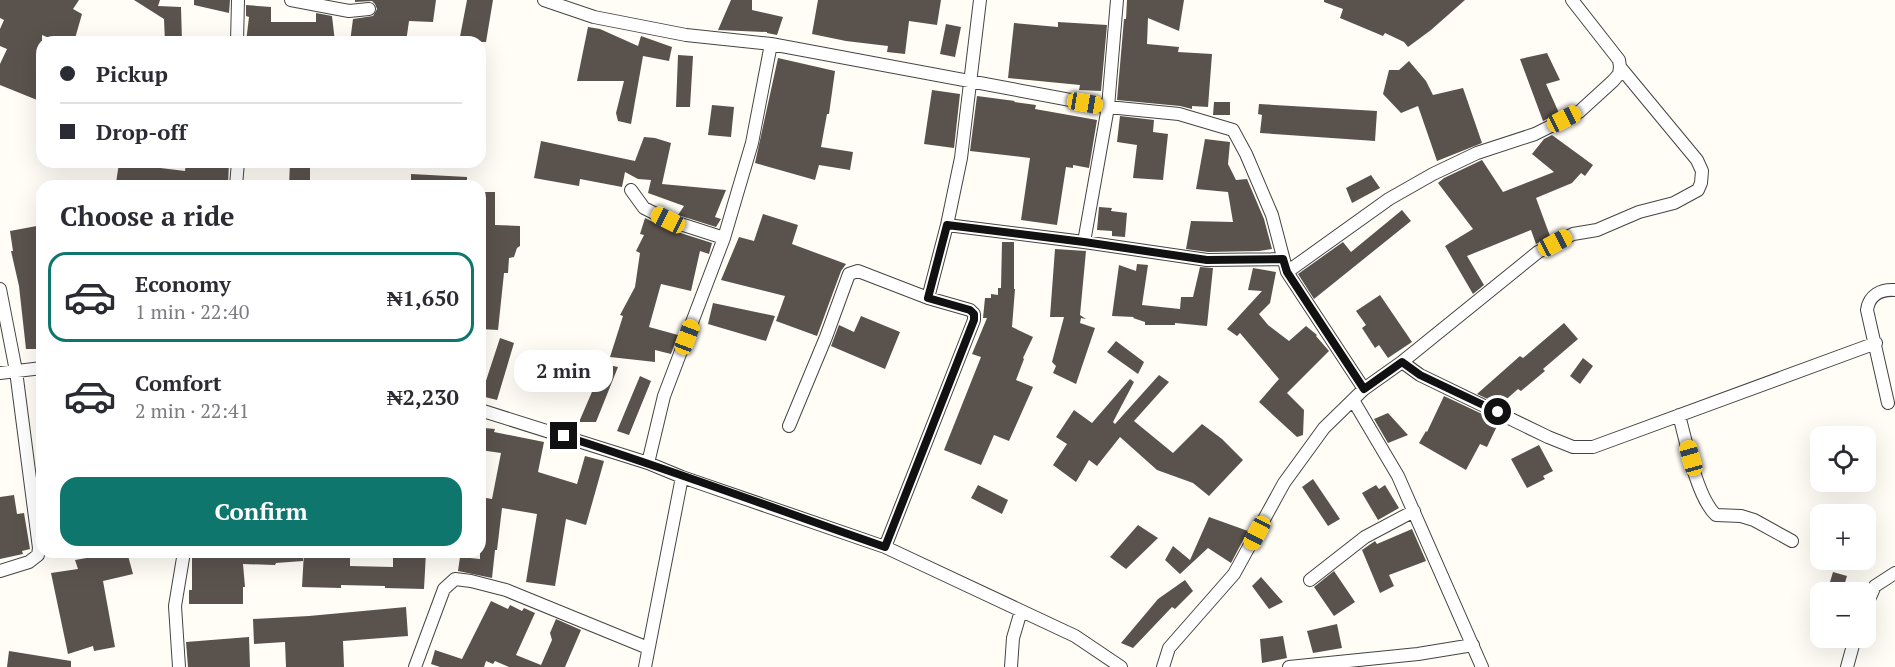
<!DOCTYPE html>
<html lang="en">
<head>
<meta charset="utf-8">
<style>
  :root { --surface:#fff; --page:#f2f2f3; --text:#2b2b33; --muted:#7c7c81; --line:#e1e1e2; --accent:#0f766e }
  body { margin:0; font-family:"PT Serif",serif; background:var(--page); color:var(--text); height:100vh; display:flex; flex-direction:column; font-size:22px; white-space:nowrap }
  * { box-sizing:border-box; margin:0 }
  p { font-size:20px; color:var(--muted) }
  .icon { flex:none; width:33px; height:33px; fill:none; stroke:currentColor; stroke-width:2; stroke-linecap:round; stroke-linejoin:round }
  .map { position:relative; flex:1; overflow:hidden }
  .sheet { position:absolute; left:36px; top:180px; width:450px; height:378px; display:flex; flex-direction:column; background:var(--surface); border-radius:18px; box-shadow:0 6px 24px #0002 }
  .sheet>* { flex:none }
  .top-card { position:absolute; left:36px; top:36px; width:450px; height:132px; border-radius:18px; box-shadow:0 6px 24px #0002; display:grid; align-content:center; height:132px; padding:0 24px; background:var(--surface) }
  .tools { position:absolute; left:1810px; top:426px; display:grid; gap:12px }
  .tools a { display:grid; place-items:center; width:66px; height:66px; border-radius:12px; background:var(--surface); box-shadow:0 6px 24px #0002; font-size:30px }
  .end { position:absolute; width:27px; height:27px; margin:-14px; border:8px solid #111; background:#fff; box-shadow:0 0 0 3px #fff }
  .from { border-radius:50% }
  .bubble { position:absolute; height:42px; border-radius:18px; background:var(--surface); box-shadow:0 6px 24px #0002; font-size:20px; font-weight:700; line-height:42px; text-align:center }
  .car { position:absolute; width:18px; height:36px; margin:-18px -9px; border-radius:8px; box-shadow:0 0 4px 2px #0007; background:linear-gradient(#f5c518 24%,#345 0 40%,#f5c518 0 76%,#345 0 86%,#f5c518 0) }
  .top-card b { display:flex; align-items:center; gap:21px; height:57px; font-size:22px }
  .top-card b+b { border-top:2px solid var(--line) }
  .top-card i { width:15px; height:15px; background:var(--text) }
  ul { padding:0; list-style:none }
  li { display:flex; align-items:center; gap:18px; height:90px; margin:0 12px 9px; padding:0 12px; border:3px solid transparent; border-radius:18px }
  li div { flex:1 }
  li b { display:block; font-size:22px }
  li em { font-style:normal; font-weight:700 }
  li.on { border-color:var(--accent) }
  li>.icon { width:54px; height:54px; stroke-width:1.5 }
  h2 { padding:0 24px; font-size:27px; line-height:72px }
  .cta { display:flex; gap:12px; margin-top:auto; padding:12px 24px }
  .cta a { flex:1; height:69px; border-radius:18px; background:var(--accent); color:#fff; font-size:24px; font-weight:700; line-height:69px; text-align:center }
  .map>svg:first-child { display:block }
  .building { fill:#5a524d }
  .lines { fill:none; stroke-linecap:round; stroke-linejoin:round }
  .minor-casing { stroke:#444; stroke-width:14 }
  .minor { stroke:#fff; stroke-width:12 }
  .route { stroke:#111; stroke-width:8 }
</style>
</head>
<body>
<div class="map">
<svg width="1895" height="667" viewBox="0 0 1895 667">
  <rect width="100%" height="100%" fill="#fffdf5"/>
  <path class="building" d="M 0,0 L 79,0 L 73,9 L 82,14 L 74,42 L 59,42 L 42,35 L 42,102 L 0,85 L 0,64 L 7,49 L 0,46 L 0,29 L 4,20 L 0,18 Z
    M 134,0 L 160,0 L 158,6 L 181,7 L 182,42 L 165,42 L 164,19 Z
    M 194,0 L 230,0 L 229,13 L 194,5 Z
    M 355,0 L 436,0 L 433,22 L 409,21 L 406,42 L 350,42 L 353,19 L 373,16 L 377,9 L 375,4 L 372,1 L 355,2 Z
    M 467,0 L 493,0 L 486,42 L 459,42 Z
    M 731,0 L 752,0 L 752,10 L 783,17 L 777,35 L 767,33 L 767,32 L 718,30 Z
    M 818,0 L 941,0 L 937,25 L 909,21 L 905,54 L 887,52 L 888,46 L 846,41 L 812,34 Z
    M 1127,0 L 1184,0 L 1179,31 L 1148,18 L 1147,44 L 1179,47 L 1178,52 L 1212,54 L 1208,107 L 1192,106 L 1192,109 L 1180,106 L 1117,100 L 1124,19 L 1126,19 Z
    M 1324,0 L 1465,0 L 1431,30 L 1408,47 L 1404,42 L 1385,33 L 1383,36 L 1340,18 L 1343,9 L 1324,2 Z
    M 246,5 L 271,7 L 271,22 L 316,22 L 316,13 L 332,16 L 335,42 L 246,42 L 249,17 L 246,16 Z
    M 1058,22 L 1107,25 L 1101,91 L 1079,90 L 1080,85 L 1008,78 L 1014,23 L 1058,27 Z
    M 946,24 L 961,27 L 955,57 L 940,54 Z
    M 588,27 L 600,29 L 638,46 L 641,36 L 672,47 L 669,61 L 643,56 L 631,124 L 618,121 L 616,113 L 624,81 L 577,81 Z
    M 1547,53 L 1560,80 L 1546,84 L 1559,113 L 1543,121 L 1520,59 Z
    M 678,55 L 693,56 L 690,107 L 676,107 Z
    M 778,58 L 835,71 L 829,114 L 827,114 L 821,147 L 853,152 L 850,170 L 819,165 L 815,180 L 755,163 Z
    M 1409,61 L 1426,81 L 1433,95 L 1463,88 L 1482,143 L 1437,161 L 1418,106 L 1401,113 L 1383,94 L 1389,70 L 1399,70 Z
    M 932,90 L 960,94 L 954,148 L 924,144 Z
    M 977,96 L 1015,101 L 1014,102 L 1036,105 L 1035,109 L 1097,120 L 1089,168 L 1073,165 L 1073,168 L 1066,167 L 1057,225 L 1021,220 L 1030,158 L 970,151 Z
    M 1214,102 L 1230,102 L 1230,115 L 1213,115 Z
    M 1259,104 L 1377,111 L 1375,141 L 1260,133 L 1262,115 L 1258,114 Z
    M 712,105 L 734,107 L 731,137 L 708,135 Z
    M 1120,116 L 1154,120 L 1153,132 L 1168,134 L 1163,180 L 1133,178 L 1137,145 L 1117,142 Z
    M 1552,135 L 1593,165 L 1585,176 L 1581,173 L 1572,183 L 1536,198 L 1550,236 L 1536,244 L 1531,230 L 1467,256 L 1484,285 L 1473,294 L 1445,246 L 1473,229 L 1438,183 L 1444,178 L 1482,160 L 1503,192 L 1554,172 L 1532,154 L 1544,139 Z
    M 644,137 L 655,138 L 671,143 L 662,184 L 726,190 L 715,217 L 721,219 L 716,227 L 678,215 L 684,206 L 648,193 L 651,180 L 638,179 L 625,172 L 622,187 L 580,179 L 579,186 L 534,178 L 541,141 L 635,161 Z
    M 1205,139 L 1230,142 L 1228,164 L 1236,180 L 1247,179 L 1264,219 L 1272,249 L 1259,251 L 1208,252 L 1186,249 L 1191,221 L 1233,222 L 1228,192 L 1196,189 Z
    M 186,162 L 229,162 L 228,185 L 144,186 L 116,183 L 119,163 L 185,171 Z
    M 290,162 L 310,162 L 310,186 L 289,186 Z
    M 411,174 L 467,177 L 467,186 L 411,186 Z
    M 1371,175 L 1380,188 L 1352,203 L 1346,188 Z
    M 480,192 L 495,192 L 495,225 L 520,226 L 520,246 L 517,248 L 514,257 L 509,258 L 508,273 L 504,273 L 498,330 L 480,329 Z
    M 1099,207 L 1112,208 L 1111,211 L 1127,213 L 1125,237 L 1112,236 L 1112,231 L 1097,230 Z
    M 1402,210 L 1411,221 L 1314,299 L 1298,274 L 1343,242 L 1351,252 Z
    M 763,214 L 798,225 L 792,244 L 846,264 L 841,271 L 817,336 L 776,321 L 785,296 L 721,280 L 739,237 L 754,241 Z
    M 645,218 L 665,228 L 712,243 L 709,254 L 700,251 L 691,291 L 661,284 L 649,327 L 678,335 L 671,354 L 655,350 L 655,362 L 610,357 L 623,316 L 620,315 L 635,287 L 640,253 L 636,251 L 644,235 L 640,234 Z
    M 42,225 L 42,349 L 26,349 L 19,286 L 11,251 L 13,251 L 10,231 Z
    M 1002,242 L 1014,242 L 1014,289 L 1015,289 L 1012,327 L 1033,337 L 1023,358 L 1024,359 L 1016,380 L 1033,387 L 1009,441 L 994,435 L 981,465 L 944,450 L 981,357 L 972,354 L 987,318 L 983,318 L 985,298 L 991,298 L 991,294 L 998,295 L 998,288 L 1001,288 Z
    M 1055,249 L 1086,251 L 1080,315 L 1086,319 L 1081,318 L 1080,323 L 1095,328 L 1076,384 L 1053,373 L 1056,366 L 1052,362 L 1064,317 L 1050,317 Z
    M 1137,264 L 1148,265 L 1142,305 L 1180,309 L 1181,297 L 1193,297 L 1200,267 L 1213,268 L 1207,326 L 1175,323 L 1175,325 L 1145,325 L 1145,322 L 1133,318 L 1134,317 L 1112,316 L 1119,265 L 1136,271 Z
    M 1253,268 L 1276,272 L 1270,303 L 1259,314 L 1268,325 L 1289,341 L 1306,326 L 1317,335 L 1316,336 L 1329,351 L 1287,393 L 1304,410 L 1303,435 L 1297,437 L 1259,402 L 1279,379 L 1240,333 L 1237,336 L 1227,329 L 1262,291 L 1248,290 Z
    M 1380,295 L 1412,342 L 1388,358 L 1379,345 L 1375,348 L 1362,328 L 1366,325 L 1356,311 Z
    M 713,303 L 775,316 L 766,341 L 708,324 Z
    M 861,316 L 900,332 L 885,369 L 831,346 L 839,325 L 854,332 Z
    M 1564,323 L 1578,339 L 1543,369 L 1545,371 L 1521,391 L 1518,389 L 1500,405 L 1477,394 L 1520,356 L 1523,358 Z
    M 500,338 L 514,343 L 497,400 L 481,396 Z
    M 1116,341 L 1144,362 L 1138,374 L 1107,352 Z
    M 1583,358 L 1593,366 L 1580,384 L 1570,376 Z
    M 604,364 L 618,367 L 596,422 L 579,422 Z
    M 1159,375 L 1169,382 L 1134,421 L 1173,453 L 1202,424 L 1222,439 L 1243,460 L 1209,496 L 1193,483 L 1157,470 L 1120,437 L 1097,466 L 1089,460 L 1076,482 L 1053,465 L 1067,444 L 1056,437 L 1074,410 L 1092,423 L 1130,379 L 1134,382 L 1113,422 L 1115,424 Z
    M 640,376 L 651,381 L 629,435 L 617,431 Z
    M 1444,396 L 1499,422 L 1487,447 L 1480,444 L 1466,470 L 1419,443 L 1426,431 L 1427,432 Z
    M 1388,413 L 1408,435 L 1388,443 L 1374,419 Z
    M 484,428 L 495,429 L 494,432 L 544,442 L 538,472 L 577,484 L 585,456 L 604,461 L 586,525 L 566,519 L 555,586 L 526,582 L 537,514 L 502,508 L 497,550 L 495,550 L 492,578 L 458,571 L 460,557 L 480,559 L 480,497 L 492,499 L 501,453 L 480,450 L 480,430 L 483,430 Z
    M 1539,445 L 1553,471 L 1543,476 L 1545,479 L 1527,488 L 1511,459 Z
    M 1313,479 L 1340,519 L 1328,526 L 1302,487 Z
    M 978,485 L 1008,500 L 1002,514 L 971,498 Z
    M 1376,485 L 1379,489 L 1385,485 L 1399,508 L 1378,520 L 1362,493 Z
    M 14,495 L 17,514 L 24,513 L 30,549 L 22,551 L 23,554 L 0,559 L 0,497 Z
    M 1209,517 L 1248,531 L 1231,563 L 1208,548 L 1180,574 L 1165,560 L 1173,546 L 1190,560 Z
    M 1138,525 L 1158,538 L 1126,569 L 1110,557 Z
    M 1412,529 L 1426,561 L 1389,575 L 1394,586 L 1380,593 L 1362,550 L 1375,541 L 1377,544 Z
    M 121,552 L 127,552 L 133,574 L 103,581 L 115,647 L 94,651 L 93,646 L 68,654 L 51,573 L 78,569 L 75,560 Z
    M 192,552 L 303,552 L 303,561 L 276,563 L 275,565 L 243,564 L 245,587 L 243,587 L 243,604 L 189,604 L 189,590 L 192,590 Z
    M 304,552 L 350,552 L 350,566 L 393,567 L 393,552 L 426,552 L 424,589 L 385,588 L 385,586 L 341,585 L 341,588 L 302,587 Z
    M 1334,571 L 1355,602 L 1334,616 L 1314,587 Z
    M 1833,572 L 1847,576 L 1842,592 L 1827,592 Z
    M 1261,577 L 1283,602 L 1269,609 L 1252,586 Z
    M 1185,580 L 1193,591 L 1175,609 L 1172,607 L 1133,648 L 1121,643 L 1158,599 Z
    M 491,601 L 508,609 L 510,605 L 522,611 L 524,608 L 535,613 L 516,655 L 541,665 L 552,640 L 550,633 L 556,619 L 581,630 L 565,667 L 509,667 L 495,661 L 493,664 L 486,661 L 484,667 L 440,667 L 431,664 L 435,650 L 462,659 Z
    M 406,607 L 408,636 L 343,641 L 344,667 L 286,667 L 285,642 L 254,644 L 253,619 L 309,616 Z
    M 1337,624 L 1342,648 L 1313,653 L 1307,631 Z
    M 1283,636 L 1287,658 L 1262,663 L 1260,639 Z
    M 249,637 L 250,667 L 188,667 L 186,642 Z
    M 9,651 L 71,661 L 71,667 L 7,667 Z"/>
  <g class="lines">
    <g class="minor-casing">
      <path id="minor" d="M 291,0 L 349,11 L 369,9
        M 544,0 L 594,17 L 686,35 L 771,44 L 1108,107 L 1179,114 L 1233,130 L 1246,154 L 1272,215 L 1287,272 L 1364,389
        M 237,42 L 238,0
        M 236,186 L 238,162
        M 631,190 L 644,208 L 668,220 L 724,238
        M 947,225 L 1084,242 L 1207,260 L 1283,259
        M 1084,242 L 1108,107 L 1117,0
        M 1287,272 L 1389,199 L 1433,174 L 1477,153 L 1535,134 L 1579,112 L 1613,81 L 1619,74 L 1620,67 L 1619,60 L 1572,0
        M 0,289 L 16,371 L 39,548 L 38,555 L 29,562 L 0,571
        M 928,298 L 947,225 L 961,158 L 980,0
        M 1402,362 L 1538,252 L 1573,234 L 1597,230 L 1639,212 L 1674,203 L 1698,190 L 1701,183 L 1702,171 L 1697,160 L 1620,67
        M 0,373 L 42,368
        M 1353,400 L 1398,476 L 1482,667
        M 1888,403 L 1867,310 C 1869,295 1881,289 1895,290
        M 480,410 L 648,463 L 682,477 L 885,547 L 1075,636 L 1121,667
        M 1679,415 C 1686,441 1697,498 1716,515 L 1741,516 L 1754,520 L 1792,541
        M 789,426 L 826,337 L 849,274 L 858,271 L 928,298 L 970,310 L 974,314 L 974,320 L 885,547
        M 648,463 L 664,396 L 724,238 L 752,143 L 771,44
        M 1310,580 L 1365,537 L 1414,511
        M 1866,606 L 1875,586 L 1895,573
        M 179,667 L 175,606 L 184,552
        M 415,667 L 444,589 L 455,579 L 471,581 L 506,590 L 648,648
        M 645,667 L 682,477
        M 1011,667 L 1013,638 L 1021,611
        M 1163,667 L 1169,648 L 1234,574 L 1284,483 L 1324,428 L 1364,389 L 1402,362 L 1420,375 L 1548,437 L 1573,447 L 1593,447 L 1876,343
        M 1289,667 L 1418,654 L 1473,645
        M 1847,667 L 1855,638"/>
    </g>
    <use href="#minor" class="minor"/>
  </g>
  <g class="lines">
    <path class="route" d="M 564,436 C 672,470 778,510 885,547 L 974,320 L 974,314 L 970,310 L 928,298 L 947,225 L 1084,242 L 1207,260 L 1283,259 L 1287,272 L 1364,389 L 1402,362 L 1420,375 L 1498,412"/>
  </g>
</svg>
<div class="tools">
<a><svg class="icon" aria-label="locate" viewBox="0 0 24 24"><circle cx="12" cy="12" r="6"/><path d="M12 2v4M12 18v4M2 12h4M18 12h4"/></svg></a>
<a>+</a>
<a>−</a>
</div>
<i class="end from" style="left:1498px;top:412px"></i>
<i class="end" style="left:564px;top:436px"></i>
<div class="bubble" style="left:514px;top:350px;width:99px">2 min</div>
<i class="car" style="left:1085px;top:103px;rotate:100deg"></i>
<i class="car" style="left:1564px;top:119px;rotate:63deg"></i>
<i class="car" style="left:668px;top:220px;rotate:297deg"></i>
<i class="car" style="left:1555px;top:243px;rotate:62deg"></i>
<i class="car" style="left:687px;top:337px;rotate:21deg"></i>
<i class="car" style="left:1691px;top:458px;rotate:344deg"></i>
<i class="car" style="left:1257px;top:533px;rotate:208deg"></i>
<div class="top-card">
<b><i class="from"></i>Pickup</b>
<b><i></i>Drop-off</b>
</div>
<section class="sheet">
<h2>Choose a ride</h2>
<ul>
<li class="on"><svg class="icon" aria-label="car" viewBox="0 0 24 24"><path d="M5 17H2v-5l4-1 3-4h7l3 4 3 1v5h-3M9 17h6M6 11h13"/><circle cx="7" cy="17" r="2"/><circle cx="17" cy="17" r="2"/></svg><div><b>Economy</b><p>1 min · 22:40</p></div><em>₦1,650</em></li>
<li><svg class="icon" aria-label="car" viewBox="0 0 24 24"><path d="M5 17H2v-5l4-1 3-4h7l3 4 3 1v5h-3M9 17h6M6 11h13"/><circle cx="7" cy="17" r="2"/><circle cx="17" cy="17" r="2"/></svg><div><b>Comfort</b><p>2 min · 22:41</p></div><em>₦2,230</em></li>
</ul>
<div class="cta"><a>Confirm</a></div>
</section>
</div>
</body>
</html>
